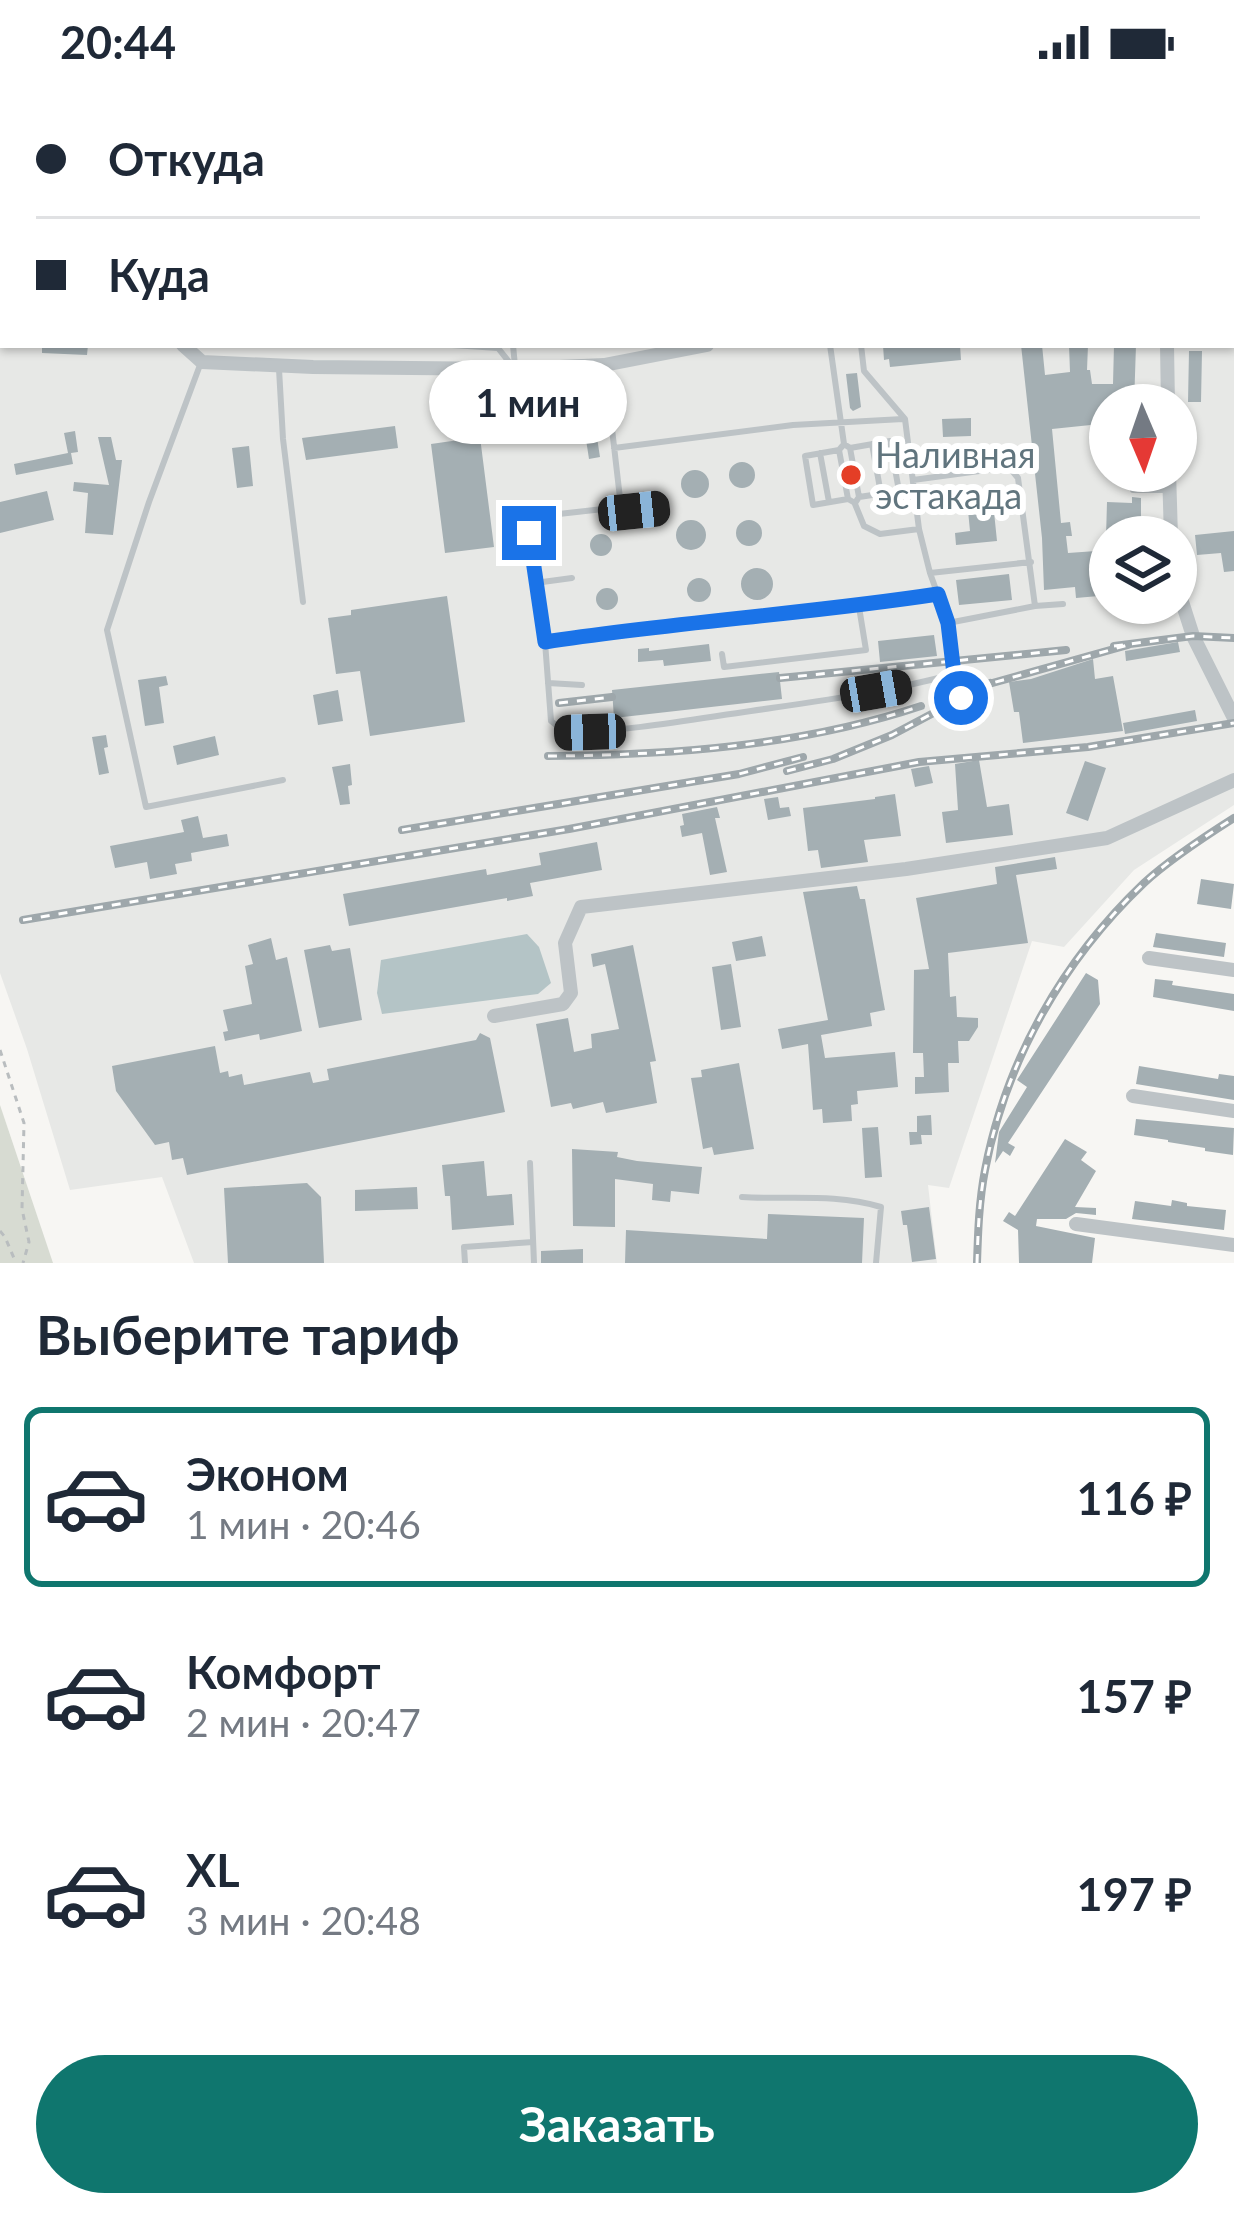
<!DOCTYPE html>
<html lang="ru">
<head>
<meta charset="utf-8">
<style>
  :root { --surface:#fff; --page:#f6f6f7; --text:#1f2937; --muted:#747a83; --line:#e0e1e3; --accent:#0f766e }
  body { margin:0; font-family:Lato,sans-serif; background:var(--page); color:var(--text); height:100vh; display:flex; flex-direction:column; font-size:45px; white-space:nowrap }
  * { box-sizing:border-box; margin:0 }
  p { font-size:39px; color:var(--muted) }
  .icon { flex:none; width:66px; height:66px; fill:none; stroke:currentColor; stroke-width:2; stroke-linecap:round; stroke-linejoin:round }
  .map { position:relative; height:1179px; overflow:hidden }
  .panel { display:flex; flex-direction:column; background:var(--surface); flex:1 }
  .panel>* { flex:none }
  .guide { position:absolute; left:0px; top:0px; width:1236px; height:264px; box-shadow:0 3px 9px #0004; display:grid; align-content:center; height:264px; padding:0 36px; background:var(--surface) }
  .needle { width:78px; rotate:178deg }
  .controls { position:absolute; left:1089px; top:300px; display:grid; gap:24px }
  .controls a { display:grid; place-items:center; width:108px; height:108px; border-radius:50%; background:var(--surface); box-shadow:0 3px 9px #0004; font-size:60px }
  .end { position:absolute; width:54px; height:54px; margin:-27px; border:15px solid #1a73e8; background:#fff; box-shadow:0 0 0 6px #fff }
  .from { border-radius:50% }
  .bubble { position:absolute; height:84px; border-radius:42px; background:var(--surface); box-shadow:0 3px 9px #0004; font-size:39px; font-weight:700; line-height:84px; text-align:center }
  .car { position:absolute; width:36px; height:72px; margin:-36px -18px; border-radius:15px; box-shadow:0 0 9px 3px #0007; background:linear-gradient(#222 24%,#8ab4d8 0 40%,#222 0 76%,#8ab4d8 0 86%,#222 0) }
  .guide b { display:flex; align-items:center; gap:42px; height:114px; font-size:45px }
  .guide b+b { border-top:3px solid var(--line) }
  .guide i { width:30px; height:30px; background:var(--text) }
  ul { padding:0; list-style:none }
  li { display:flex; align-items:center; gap:36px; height:180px; margin:0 24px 18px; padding:0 12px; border:6px solid transparent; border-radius:18px }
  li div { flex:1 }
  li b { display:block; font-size:45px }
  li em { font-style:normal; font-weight:700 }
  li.current { border-color:var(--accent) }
  li>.icon { width:108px; height:108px; stroke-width:1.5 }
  h2 { padding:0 36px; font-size:54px; line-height:144px }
  .action { display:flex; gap:24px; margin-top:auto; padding:24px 36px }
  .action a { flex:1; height:138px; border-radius:72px; background:var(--accent); color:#fff; font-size:48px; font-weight:700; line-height:138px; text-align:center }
  .status { display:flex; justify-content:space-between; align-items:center; height:84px; padding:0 60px; background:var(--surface); direction:ltr }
  .status svg { height:33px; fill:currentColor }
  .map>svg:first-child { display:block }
  .built { fill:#e7e8e6; fill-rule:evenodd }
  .green { fill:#d7dbd2 }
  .water { fill:#b4c4c6 }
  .building { fill:#a4afb3 }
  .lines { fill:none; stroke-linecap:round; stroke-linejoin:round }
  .path { stroke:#b9bdbf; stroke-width:3; stroke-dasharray:6 6; stroke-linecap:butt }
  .service { stroke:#bdc3c6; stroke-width:6 }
  .minor { stroke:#bdc3c6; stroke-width:14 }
  .rail-casing { stroke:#9ea7ab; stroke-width:8 }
  .rail { stroke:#fff; stroke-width:3; stroke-dasharray:9; stroke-linecap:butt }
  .route { stroke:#1a73e8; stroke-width:15 }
  .poi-dot { fill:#e43e26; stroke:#fff; stroke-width:4.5 }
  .labels { text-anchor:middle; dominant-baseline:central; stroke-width:12; stroke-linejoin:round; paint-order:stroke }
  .poi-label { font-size:36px; fill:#61757e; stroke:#fff; text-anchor:start }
</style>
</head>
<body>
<div class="status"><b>20:44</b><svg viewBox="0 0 49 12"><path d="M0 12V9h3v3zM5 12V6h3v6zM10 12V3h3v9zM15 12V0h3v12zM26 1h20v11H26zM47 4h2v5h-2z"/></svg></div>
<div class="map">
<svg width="1234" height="1179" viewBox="0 0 1234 1179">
  <rect width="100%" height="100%" fill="#f7f6f3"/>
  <path class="built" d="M 0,0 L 1234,0 L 1234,721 L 1134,786 L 1064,863 L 1032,857 L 949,1104 L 928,1101 L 937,1179 L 194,1179 L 162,1093 L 70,1106 L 27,965 L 0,889 ZM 3,3 L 1233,3 L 1233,261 L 3,261 ZM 1110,321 L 1176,321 L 1176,387 L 1110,387 ZM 1110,453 L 1176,453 L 1176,519 L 1110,519 Z"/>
  <path class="green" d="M 0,1021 L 53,1179 L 0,1179 Z"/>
  <path class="water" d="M 527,850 L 539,863 L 551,899 L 538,910 L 382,930 L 377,909 L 381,876 Z"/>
  <path class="building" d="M 42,261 L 88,261 L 87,271 L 42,269 Z
    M 883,261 L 960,261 L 961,276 L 890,283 L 889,275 L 884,276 Z
    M 1021,261 L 1042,261 L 1045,291 L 1070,288 L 1069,261 L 1088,261 L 1087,286 L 1090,286 L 1092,300 L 1113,300 L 1114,261 L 1136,261 L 1134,321 L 1110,321 L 1110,339 L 1052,345 L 1061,439 L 1070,438 L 1072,452 L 1066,452 L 1068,469 L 1110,466 L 1110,511 L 1076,514 L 1075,503 L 1044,506 L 1042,454 Z
    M 1189,267 L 1202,267 L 1201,318 L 1188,318 Z
    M 857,289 L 861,323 L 853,327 L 850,324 L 846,290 Z
    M 971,334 L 971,352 L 943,353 L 942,335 Z
    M 395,342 L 398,364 L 306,376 L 302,354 Z
    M 75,347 L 78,368 L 71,369 L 73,380 L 16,391 L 14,380 L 68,369 L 64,349 Z
    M 596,347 L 600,373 L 589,375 L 585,349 Z
    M 98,353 L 111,353 L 116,376 L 122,376 L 113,451 L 85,449 L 88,409 L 73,407 L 74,398 L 109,401 Z
    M 480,353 L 494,463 L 445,469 L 431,360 Z
    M 249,362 L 253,402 L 237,404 L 232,364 Z
    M729 391a13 13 0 1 1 26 0a13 13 0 1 1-26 0Z
    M681 400a14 14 0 1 1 28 0a14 14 0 1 1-28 0Z
    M 1009,402 L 1011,426 L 994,428 L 997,457 L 956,461 L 955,449 L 970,447 L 966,406 Z
    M 47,407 L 54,436 L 0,449 L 0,418 Z
    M 1132,413 L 1141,414 L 1141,453 L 1106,453 L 1107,418 L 1132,419 Z
    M676 451a15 15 0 1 1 30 0a15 15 0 1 1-30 0Z
    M736 449a13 13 0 1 1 26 0a13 13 0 1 1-26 0Z
    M 1234,447 L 1234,487 L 1224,488 L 1221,469 L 1197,471 L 1195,451 Z
    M590 461a11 11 0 1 1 22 0a11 11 0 1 1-22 0Z
    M741 500a16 16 0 1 1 32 0a16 16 0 1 1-32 0Z
    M 1009,490 L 1012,516 L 959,521 L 956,496 Z
    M687 506a12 12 0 1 1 24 0a12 12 0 1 1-24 0Z
    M596 515a11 11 0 1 1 22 0a11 11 0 1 1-22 0Z
    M 447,512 L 465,638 L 370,652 L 360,587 L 336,590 L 328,534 L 351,531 L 351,526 Z
    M 934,551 L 937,572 L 880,578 L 878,557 Z
    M 1178,558 L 1180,568 L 1126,577 L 1125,567 Z
    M 709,560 L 711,577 L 664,582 L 663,576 L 638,578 L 638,565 L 649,564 L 649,567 Z
    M 1093,575 L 1095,595 L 1113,592 L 1123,647 L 1023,659 L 1019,628 L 1014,628 L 1009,598 L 1031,595 Z
    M 779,588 L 782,615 L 614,634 L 612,606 Z
    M 166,592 L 168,601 L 159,603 L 164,639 L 145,642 L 138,596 Z
    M 338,606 L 343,637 L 318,641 L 313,611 Z
    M 1195,626 L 1197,637 L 1125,650 L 1123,639 Z
    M 106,651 L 108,663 L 104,664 L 109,689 L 99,691 L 92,653 Z
    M 215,652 L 219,671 L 177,681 L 173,662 Z
    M 979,676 L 987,723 L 1009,720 L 1013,751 L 946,759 L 942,728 L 958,726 L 955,680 Z
    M 1085,677 L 1106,684 L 1088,737 L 1066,729 Z
    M 350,680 L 352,701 L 348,702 L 350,720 L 340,721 L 332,683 Z
    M 929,682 L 933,699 L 915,703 L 911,685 Z
    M 895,710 L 901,752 L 864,756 L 868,778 L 821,784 L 818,766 L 808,767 L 803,724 L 875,715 L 875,713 Z
    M 778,713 L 780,724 L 789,723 L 791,732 L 768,736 L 764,715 Z
    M 717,723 L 720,734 L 715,734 L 727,788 L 710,791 L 702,749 L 682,753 L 680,742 L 684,741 L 682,730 Z
    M 198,732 L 203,754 L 227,750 L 229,762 L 191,769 L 192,777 L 175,780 L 177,790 L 150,795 L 147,778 L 115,784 L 110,762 L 184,748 L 181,736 Z
    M 597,758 L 602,786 L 530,799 L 533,812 L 507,817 L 507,814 L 349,842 L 343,810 L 486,785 L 487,791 L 541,781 L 539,769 Z
    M 1055,773 L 1057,785 L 1016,791 L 1028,859 L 948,869 L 950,913 L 956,912 L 957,933 L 978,934 L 978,943 L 969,957 L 958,957 L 959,979 L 948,979 L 949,1008 L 915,1010 L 915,993 L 924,993 L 923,969 L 913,969 L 914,886 L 929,885 L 916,814 L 997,800 L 995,783 Z
    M 1201,795 L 1234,800 L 1231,825 L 1197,820 Z
    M 857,802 L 860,815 L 865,815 L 885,926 L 870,929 L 872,942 L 821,951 L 825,974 L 895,968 L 898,1003 L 857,1007 L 858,1020 L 851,1021 L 852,1037 L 823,1039 L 822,1025 L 813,1026 L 808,960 L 782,965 L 778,945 L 828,936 L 803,808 Z
    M 1156,849 L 1226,859 L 1224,873 L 1153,863 Z
    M 762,852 L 766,872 L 736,877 L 732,858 Z
    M 271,854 L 276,876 L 287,873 L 302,947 L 260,956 L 259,950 L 225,957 L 223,948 L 228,947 L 223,926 L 252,920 L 245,882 L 253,880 L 248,861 Z
    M 330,861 L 332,867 L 350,864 L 362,936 L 319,944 L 304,866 Z
    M 633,861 L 656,977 L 650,978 L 657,1019 L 606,1029 L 603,1018 L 573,1025 L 571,1019 L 551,1023 L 536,940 L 568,934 L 574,968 L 592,964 L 591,950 L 619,945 L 605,880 L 593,883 L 591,870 Z
    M 731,880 L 741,943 L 721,946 L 712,883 Z
    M 1086,889 L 1098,896 L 1100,920 L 1008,1059 L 1015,1063 L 1010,1072 L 1003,1067 L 995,1079 L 999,1048 L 1027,1003 L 1017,996 Z
    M 1155,895 L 1173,897 L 1172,901 L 1234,910 L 1234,927 L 1153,913 Z
    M 480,949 L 490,954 L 505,1028 L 187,1091 L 183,1074 L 172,1076 L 169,1058 L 155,1061 L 116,1007 L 112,982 L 215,962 L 220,989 L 228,987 L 229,993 L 242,990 L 244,1001 L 310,988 L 313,999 L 329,996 L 327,985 L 476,956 Z
    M 739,979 L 754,1065 L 714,1071 L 712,1063 L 703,1065 L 691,994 L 702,993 L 701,986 Z
    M 1139,982 L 1218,995 L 1219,990 L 1234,992 L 1234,1016 L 1136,1000 Z
    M 931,1031 L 932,1051 L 921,1051 L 922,1060 L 910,1061 L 909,1048 L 917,1048 L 917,1032 Z
    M 1136,1035 L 1234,1044 L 1233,1071 L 1205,1067 L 1205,1064 L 1168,1058 L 1168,1056 L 1134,1051 Z
    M 878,1043 L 882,1093 L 865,1094 L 862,1044 Z
    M 1065,1055 L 1087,1068 L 1081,1076 L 1096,1087 L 1075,1123 L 1096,1124 L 1096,1131 L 1076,1129 L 1066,1135 L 1037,1135 L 1036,1142 L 1095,1154 L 1092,1179 L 1019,1179 L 1018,1146 L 1003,1137 L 1009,1128 L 1015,1132 Z
    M 572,1065 L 618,1068 L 617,1073 L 637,1077 L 702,1083 L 699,1110 L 671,1107 L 670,1118 L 652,1116 L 653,1100 L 615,1095 L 615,1143 L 573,1142 Z
    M 484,1077 L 487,1112 L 512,1110 L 514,1141 L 452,1146 L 450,1112 L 445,1112 L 442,1081 Z
    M 307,1099 L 321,1113 L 324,1179 L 228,1179 L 224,1104 Z
    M 417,1103 L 418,1125 L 355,1127 L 355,1106 Z
    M 1172,1116 L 1187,1119 L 1187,1122 L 1226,1126 L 1224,1146 L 1132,1135 L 1135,1117 L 1171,1122 Z
    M 929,1123 L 936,1175 L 912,1178 L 907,1141 L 903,1141 L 901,1127 Z
    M 768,1130 L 864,1134 L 862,1179 L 625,1179 L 626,1146 L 767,1155 Z
    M 583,1165 L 583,1179 L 541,1179 L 541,1167 Z"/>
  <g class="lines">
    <path class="path" d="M 0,966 L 24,1039 L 22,1125 L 29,1158 L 23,1179
      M 0,1147 L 5,1153 L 16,1179"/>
    <path class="service" d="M 1136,0 L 1137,3
      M 205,3 L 210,0
      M 489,3 L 489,0
      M 568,3 L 577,0
      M 1233,141 L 1234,147
      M 0,158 L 3,159
      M 1233,170 L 1234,170
      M 452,261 L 498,264 L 513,283
      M 513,261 L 515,282
      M 830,261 L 844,360
      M 861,261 L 864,287 L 905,335 L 919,445 L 930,489 L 948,539 L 1035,522 L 1063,520
      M 200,281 L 149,418 L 107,546 L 146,723 L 283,696
      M 605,284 L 621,423 L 541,432 L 529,449 L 545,558 L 551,637 L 566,649 C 628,647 689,636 751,627 C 819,617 888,608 954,590 L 948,539
      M 279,285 L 283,355 L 303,518
      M 890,357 L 899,407 L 859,413 L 855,419 L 848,415 L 813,421 L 805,372 L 839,366 L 844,360 L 850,364 Z
      M 872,360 L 881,410
      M 614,364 L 793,341 L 903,335
      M 850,364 L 859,413
      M 839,366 L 848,415
      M 820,369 L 829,418
      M 913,396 L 1009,383 L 1018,394 L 1035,522
      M 1133,406 L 1165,406
      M 855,420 L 864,442 L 880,450 L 919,445
      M 621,423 L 634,427 L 661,424
      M 930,489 L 1031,478
      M 535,499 L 572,494
      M 545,558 L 608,548 L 859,523
      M 722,570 L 724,583 L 866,566 L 859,523 L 938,510
      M 954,590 L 961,614
      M 548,599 L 582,601
      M 530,1079 L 534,1179
      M 742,1113 C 789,1116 834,1109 881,1123 L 876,1179
      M 465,1179 L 464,1163 L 533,1158"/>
    <path class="minor" d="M 121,0 L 122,3
      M 183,261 L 202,278 L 313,283 L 515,285 L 604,281 L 707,261
      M 1167,261 L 1168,321
      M 1169,387 L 1171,453
      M 1176,499 L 1193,552 L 1234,634
      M 1149,874 L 1234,886
      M 494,932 L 563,920 L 571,909 L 565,859 L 581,823 L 906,785 L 1107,754 L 1234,696
      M 1133,1012 L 1234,1027
      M 1076,1140 L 1234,1161"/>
    <g class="rail-casing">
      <path id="rail" d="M 775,3 L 780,0
        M 1114,562 L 1193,552 L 1234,554
        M 780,594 L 1066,566
        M 978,603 L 1128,561
        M 559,619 L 612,613
        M 548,672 C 673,671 801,662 921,622
        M 787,687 L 833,675 L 892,651 L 990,599
        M 402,746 L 739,690 L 803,673
        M 23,836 L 569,745 L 919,678 L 1088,663 L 1234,639
        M 977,1179 C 978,1148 979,1117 985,1086 C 1006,976 1063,876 1144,799 C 1170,775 1204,753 1234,734"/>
    </g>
    <use href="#rail" class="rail"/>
  </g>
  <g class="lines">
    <path class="route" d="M 529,449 L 545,558 C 675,538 807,530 938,510 L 948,539 L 954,590 L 961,614"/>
  </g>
  <circle class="poi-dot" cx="851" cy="391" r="12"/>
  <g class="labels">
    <g class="poi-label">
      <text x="875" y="370">Наливная<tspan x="875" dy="41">эстакада</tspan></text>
    </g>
  </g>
</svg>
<div class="controls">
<a><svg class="needle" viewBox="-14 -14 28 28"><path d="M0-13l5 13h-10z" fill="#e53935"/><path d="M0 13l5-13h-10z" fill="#747a83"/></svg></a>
<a><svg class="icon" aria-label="layers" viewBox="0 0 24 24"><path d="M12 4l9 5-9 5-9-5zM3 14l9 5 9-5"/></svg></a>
</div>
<i class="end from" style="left:961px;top:614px"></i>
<i class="end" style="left:529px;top:449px"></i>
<div class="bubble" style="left:429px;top:276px;width:198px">1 мин</div>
<i class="car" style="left:634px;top:427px;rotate:84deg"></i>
<i class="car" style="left:876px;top:607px;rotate:80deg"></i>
<i class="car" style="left:590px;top:648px;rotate:268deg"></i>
<div class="guide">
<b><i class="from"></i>Откуда</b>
<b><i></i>Куда</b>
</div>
</div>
<section class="panel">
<h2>Выберите тариф</h2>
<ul>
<li class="current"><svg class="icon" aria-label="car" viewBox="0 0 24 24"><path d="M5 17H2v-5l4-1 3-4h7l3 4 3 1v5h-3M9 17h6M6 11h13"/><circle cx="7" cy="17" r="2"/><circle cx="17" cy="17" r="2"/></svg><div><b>Эконом</b><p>1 мин · 20:46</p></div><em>116 ₽</em></li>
<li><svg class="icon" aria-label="car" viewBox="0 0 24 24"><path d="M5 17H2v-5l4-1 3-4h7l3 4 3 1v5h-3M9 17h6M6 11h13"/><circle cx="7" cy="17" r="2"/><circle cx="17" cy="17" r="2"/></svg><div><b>Комфорт</b><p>2 мин · 20:47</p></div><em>157 ₽</em></li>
<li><svg class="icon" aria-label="car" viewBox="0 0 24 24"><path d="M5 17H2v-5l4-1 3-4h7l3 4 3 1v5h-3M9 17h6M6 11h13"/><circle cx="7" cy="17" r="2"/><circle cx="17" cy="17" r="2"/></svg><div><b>XL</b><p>3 мин · 20:48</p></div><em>197 ₽</em></li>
</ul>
<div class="action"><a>Заказать</a></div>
</section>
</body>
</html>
